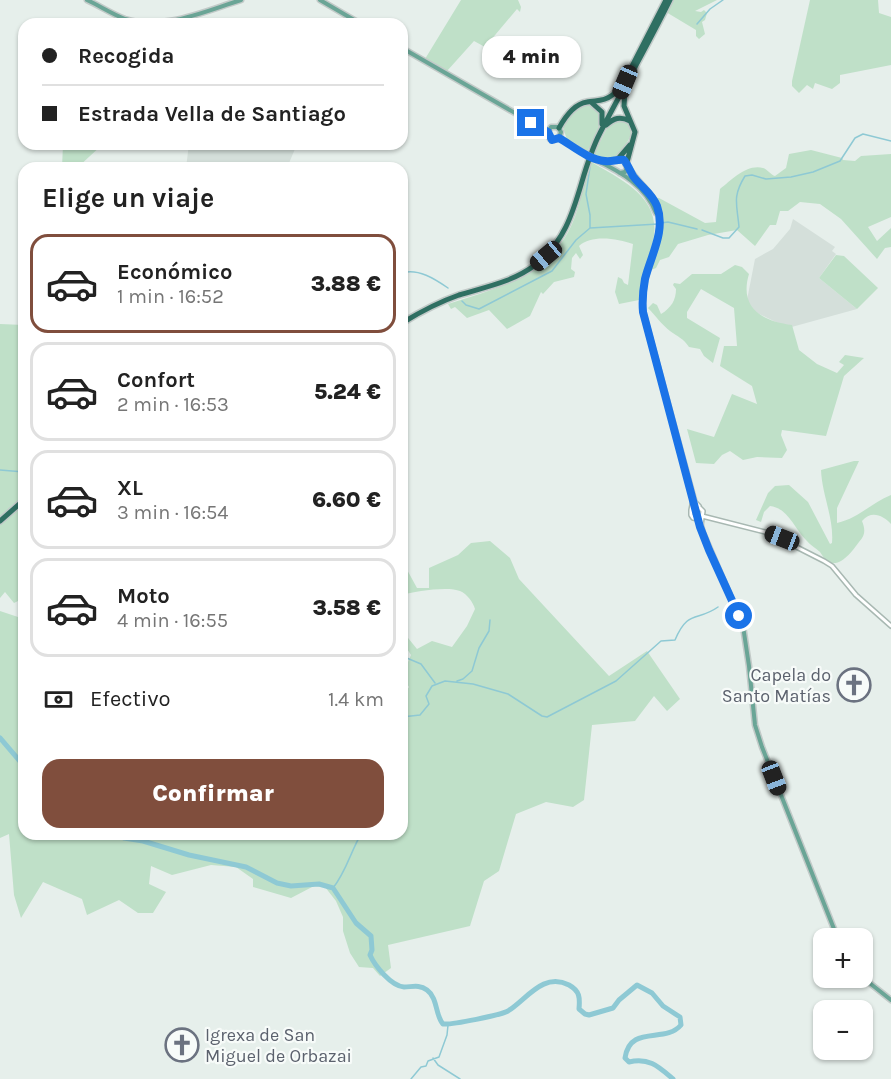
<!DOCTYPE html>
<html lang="es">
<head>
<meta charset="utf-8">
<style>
  :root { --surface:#fff; --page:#f2f2f2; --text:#222; --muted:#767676; --line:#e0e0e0; --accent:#804e3d }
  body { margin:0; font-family:Karla,sans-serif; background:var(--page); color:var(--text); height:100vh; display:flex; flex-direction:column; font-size:22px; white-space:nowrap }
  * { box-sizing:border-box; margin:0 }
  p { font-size:20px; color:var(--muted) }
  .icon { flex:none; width:33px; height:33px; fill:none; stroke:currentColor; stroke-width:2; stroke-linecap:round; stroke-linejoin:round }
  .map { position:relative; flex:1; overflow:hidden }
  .sheet { position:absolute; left:18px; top:162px; width:390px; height:678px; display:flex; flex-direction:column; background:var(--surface); border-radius:18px; box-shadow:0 2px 4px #0004 }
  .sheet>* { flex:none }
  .guide { position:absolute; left:18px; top:18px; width:390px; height:132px; border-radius:18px; box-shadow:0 2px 4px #0004; display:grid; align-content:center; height:132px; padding:0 24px; background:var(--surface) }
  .buttons { position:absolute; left:813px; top:928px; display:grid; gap:12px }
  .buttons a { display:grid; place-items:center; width:60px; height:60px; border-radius:12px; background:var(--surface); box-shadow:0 2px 4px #0004; font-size:30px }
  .end { position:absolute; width:27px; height:27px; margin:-14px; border:8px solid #1a73e8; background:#fff; box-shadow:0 0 0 3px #fff }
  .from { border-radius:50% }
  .bubble { position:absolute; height:42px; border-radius:18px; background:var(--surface); box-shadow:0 2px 4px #0004; font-size:20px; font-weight:800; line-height:42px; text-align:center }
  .car { position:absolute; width:18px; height:36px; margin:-18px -9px; border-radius:8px; box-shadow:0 0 4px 2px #0007; background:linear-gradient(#222 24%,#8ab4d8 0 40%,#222 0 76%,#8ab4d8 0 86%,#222 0) }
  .guide b { display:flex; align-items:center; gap:21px; height:57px; font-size:22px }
  .guide b+b { border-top:2px solid var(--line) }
  .guide i { width:15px; height:15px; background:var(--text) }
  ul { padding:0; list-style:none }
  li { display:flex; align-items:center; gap:18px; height:99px; margin:0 12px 9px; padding:0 12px; border:3px solid var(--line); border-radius:18px }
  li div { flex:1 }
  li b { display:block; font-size:22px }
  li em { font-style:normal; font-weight:800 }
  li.selected { border-color:var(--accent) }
  li>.icon { width:54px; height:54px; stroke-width:1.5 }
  h2 { padding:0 24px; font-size:27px; line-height:72px }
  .pay { display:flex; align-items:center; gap:15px; height:66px; padding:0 24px; font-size:22px }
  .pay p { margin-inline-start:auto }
  .button { display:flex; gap:12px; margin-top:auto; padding:12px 24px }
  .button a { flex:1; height:69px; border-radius:18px; background:var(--accent); color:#fff; font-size:24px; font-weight:800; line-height:69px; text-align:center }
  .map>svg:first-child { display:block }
  .built { fill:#d4dfda }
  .green { fill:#bfe0c8 }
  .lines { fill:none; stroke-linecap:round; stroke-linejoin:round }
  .stream { stroke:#8ec9d4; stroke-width:1.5 }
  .river { stroke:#8ec9d4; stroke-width:5 }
  .minor-casing { stroke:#a8b8b2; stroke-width:6 }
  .major-casing { stroke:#c2cac8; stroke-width:7 }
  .highway-casing { stroke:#c2cac8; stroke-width:8 }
  .minor { stroke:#fff; stroke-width:3 }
  .major { stroke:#6aa596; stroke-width:4 }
  .highway { stroke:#2f6f62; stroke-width:5 }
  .major-bridge-casing { stroke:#c2cac8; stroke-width:7; stroke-linecap:butt }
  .major-bridge { stroke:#6aa596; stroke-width:4 }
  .route { stroke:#1a73e8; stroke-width:8 }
  .labels { text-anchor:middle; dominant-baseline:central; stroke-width:4.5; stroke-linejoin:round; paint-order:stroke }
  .worship-label { font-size:18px; fill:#5b616d; stroke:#f7fbf9; text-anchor:end }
</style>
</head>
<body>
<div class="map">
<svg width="891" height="1079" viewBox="0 0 891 1079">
  <rect width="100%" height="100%" fill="#e6efeb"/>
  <path class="built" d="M 189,144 L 297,144 L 287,168 L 186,168 Z
    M 793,219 L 835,247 L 832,251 L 836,254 L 819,278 L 857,309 L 788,328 L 749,309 L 747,300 L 755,259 L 773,249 L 790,229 Z"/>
  <path class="green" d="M 461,0 L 518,0 L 521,7 L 520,12 L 517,9 L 485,47 L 474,41 L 447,71 L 425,59 Z
    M 673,0 L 717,0 L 695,11 L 701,12 L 704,10 L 707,13 L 705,20 L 702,22 L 705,34 L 699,39 L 696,36 L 696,30 L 666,12 Z
    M 810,0 L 878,0 L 879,13 L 891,17 L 891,65 L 840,75 L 840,83 L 832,89 L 815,83 L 813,89 L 807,85 L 799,93 L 792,86 L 792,81 Z
    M 588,105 C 613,111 594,138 587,152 L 567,140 L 563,127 C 570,117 575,108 588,105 Z
    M 615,121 C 647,119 625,147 616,158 C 608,162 600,159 593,156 L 608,126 Z
    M 63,144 L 103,144 L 77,168 L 62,168 Z
    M 811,150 L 842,158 L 843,160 L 855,161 L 861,156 L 891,154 L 891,217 L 868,227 L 877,241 L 891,228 L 891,247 L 885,248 L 877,259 L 841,219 L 820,204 L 800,202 L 788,211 L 780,211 L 776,225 L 770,225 L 755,246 L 737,230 L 708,235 L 678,244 L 669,257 L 660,260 L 656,268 L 651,270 C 661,239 666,229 652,197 L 659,198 L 705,223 L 716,222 L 720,189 C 732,180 746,164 763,168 C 767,169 771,175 775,176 L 786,168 L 789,154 Z
    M 590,161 C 624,182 665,198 652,246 C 647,264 640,281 639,300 L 619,304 L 615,292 L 618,277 L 622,279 L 624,283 L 628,285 L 633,244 C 618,239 592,234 579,246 L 583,255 L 580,259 L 576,253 L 572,258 L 571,269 L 575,272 L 574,277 L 554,282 L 543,294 L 541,292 L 530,316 L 507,329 L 489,310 L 467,318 L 455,307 L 451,309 L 448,304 C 497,288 549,276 572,224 C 581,204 583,182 590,161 Z
    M 836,255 L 844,256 L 878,288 L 857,309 L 819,278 Z
    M 735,265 L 742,267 L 749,274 C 739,307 761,321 792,325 L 799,350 L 817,364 L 837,373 L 844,365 L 839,362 L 845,355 L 864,358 L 844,376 L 826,436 L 782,430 L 781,435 L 787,450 L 782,458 L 757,457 L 743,460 L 730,451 L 722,455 L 714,464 L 696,463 L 687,429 L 714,437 L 732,394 L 757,404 L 752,386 L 720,366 L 724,346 L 737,346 L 734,308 L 701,289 L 687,312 L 687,318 L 720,338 L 713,363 L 704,356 L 700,349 L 689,347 C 683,338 678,337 670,331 C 662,325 655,315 648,308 L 653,303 L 657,305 L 661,314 C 671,308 676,300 676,289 L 673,285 L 674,283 L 680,284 L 692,274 L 721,274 Z
    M 0,324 L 24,325 L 24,598 L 14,603 L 5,592 L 0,598 Z
    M 854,461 L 859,461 L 837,508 L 837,523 C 859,518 871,503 891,495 L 891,524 C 883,515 871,510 862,521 C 865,529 866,535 859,542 C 853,550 839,571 826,560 C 824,558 822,555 820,552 C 816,548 810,545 806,540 C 794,528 788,508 770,506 L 764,512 L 761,522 L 756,520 L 768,493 L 775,486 L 789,485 L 808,502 L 830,544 L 832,543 C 834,518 822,495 821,470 Z
    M 490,541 L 510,558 L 519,579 L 609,676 L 647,651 L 680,699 L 667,711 L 654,696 L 635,721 L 592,725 L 584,800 L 573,807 L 546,802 L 516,814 L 499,871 L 484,881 L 470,926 L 388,945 L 391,968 L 380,976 L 373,968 L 359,967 L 350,953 L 343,931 L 343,917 L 336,901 L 325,887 L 314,886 L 291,898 L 253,887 L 253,879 L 236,867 L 211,865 L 172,875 L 151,866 L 149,884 L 166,892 L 153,913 L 138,913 L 119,900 L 87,915 L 82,899 L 43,882 L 21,918 L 14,895 L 9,834 L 0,838 L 0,611 L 24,619 L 24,834 L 402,834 L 402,705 L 404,703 L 403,696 L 409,687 L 402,676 L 411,655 L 402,641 L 402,635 L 404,633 L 417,649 L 432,641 L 452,647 L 467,626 L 475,609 C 473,602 467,594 460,591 C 449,586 414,591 402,595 L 402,566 L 405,566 L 417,588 L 429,588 L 429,568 L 458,555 L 471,543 Z"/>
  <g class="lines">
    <path class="stream" d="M 697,24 L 710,9 L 723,0
      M 590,167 L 586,194 L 590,215 L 590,228
      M 661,223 L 668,222 L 697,229
      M 702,230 L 723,238 L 729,238 L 739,227 C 737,204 732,197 745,176 L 752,175 L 766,179 L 791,177 L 813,172 L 840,161 L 855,138 L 863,134 L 891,141
      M 402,273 C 418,268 435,279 448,288
      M 462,301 L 466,305 L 479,309 L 552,271 L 576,240 L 590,228 L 658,224
      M 0,470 L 24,472
      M 402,524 L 405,521
      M 402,656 L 421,664 L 435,683
      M 457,681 L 463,679 L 472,671 L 479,648 L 489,631 L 490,620
      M 402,717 L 420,715 L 429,704 L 426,696 L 432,686 L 445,681 L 473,684 L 508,694 L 542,716 L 547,717 L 616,681 L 661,641 L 675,640 C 688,609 697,622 718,607
      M 333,888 C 346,872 351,851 361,834
      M 433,1058 L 438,1065 L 460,1079
      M 411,1079 L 421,1067 L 426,1066 L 428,1061 L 439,1057 L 447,1035 L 448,1025"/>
    <path class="river" d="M 0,738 L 24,766
      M 116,834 L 124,838 L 143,841 L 189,855 L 246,867 L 277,883 L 291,886 L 319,884 L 333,888 L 356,923 L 371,936 L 372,950 L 370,955 C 375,966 391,986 404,987 C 412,987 419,984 427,990 C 438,998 435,1015 443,1024 C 452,1025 501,1015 508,1011 C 527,999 543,972 569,985 C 580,991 580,998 579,1009 L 585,1014 L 589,1015 L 613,1008 L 619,1000 L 637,985 L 652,993 L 663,1006 L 680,1017 L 681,1025 C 665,1044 630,1024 625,1058 L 629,1062 C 649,1057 659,1067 673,1079"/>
    <g class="minor-casing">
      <path id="minor" d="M 691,510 L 693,500 L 699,506
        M 702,516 L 769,533 L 824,561 L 832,566 L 856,595 L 891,626
        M 699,519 L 693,518 L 691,515 L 691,510 L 695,507 L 700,508 L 703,511 L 701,525"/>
    </g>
    <g class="major-casing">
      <path id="major" d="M 87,0 C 100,6 112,14 125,19 C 163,31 205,11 241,0
        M 320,0 L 361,24
        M 402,48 L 548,132 L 550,139 L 554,140 L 559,138 L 583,152
        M 548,132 L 551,127 L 558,127 L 561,132 L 559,138
        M 596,160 C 621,172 646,186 656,213
        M 601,161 L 624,160 L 627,168 L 625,172 L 620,173
        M 628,166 C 635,180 649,189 656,203 C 667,229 651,255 645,280 C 643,291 642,301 643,312 L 703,533 L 743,626 L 749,666 L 755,725 L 762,747 L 838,939
        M 862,977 L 891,1000"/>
    </g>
    <g class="highway-casing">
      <path id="highway" d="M 627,76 L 666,0
        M 625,91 L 624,106 L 635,132 L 627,162
        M 592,103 L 602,112 L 602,124
        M 606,125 C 614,118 620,116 630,121
        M 559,128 C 565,117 574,104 587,102 C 595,100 603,102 611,96 C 619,91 623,81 628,73
        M 617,160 L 630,145
        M 402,323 C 420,312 439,302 459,295 C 485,287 513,282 535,265 C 580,230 576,179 600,133 C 623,88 648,45 670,0
        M 0,521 L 24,500"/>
    </g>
    <use href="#minor" class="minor"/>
    <use href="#major" class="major"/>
    <use href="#highway" class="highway"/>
    <g class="major-bridge-casing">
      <path id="major-bridge" d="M 583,152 L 596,160"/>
    </g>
    <use href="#major-bridge" class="major-bridge"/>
  </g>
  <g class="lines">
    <path class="route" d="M 531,123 L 548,132 L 552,140 L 559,138 C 573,146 589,160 605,161 C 612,162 617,159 624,160 C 628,165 630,171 633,176 C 641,187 652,193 657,206 C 666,231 651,255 645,279 C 643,290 642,301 643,312 L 700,527 L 709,550 L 739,616"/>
  </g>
  <defs>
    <g id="church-ring" transform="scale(1.725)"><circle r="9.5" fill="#f7fbf9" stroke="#6b7280" stroke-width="1.5"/><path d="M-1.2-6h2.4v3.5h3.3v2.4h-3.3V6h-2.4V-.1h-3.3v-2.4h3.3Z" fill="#6b7280"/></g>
  </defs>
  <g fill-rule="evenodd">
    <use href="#church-ring" x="854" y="685"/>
    <use href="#church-ring" x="182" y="1045"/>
  </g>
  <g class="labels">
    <g class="worship-label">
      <text x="831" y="675">Capela do<tspan x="831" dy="21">Santo Matías</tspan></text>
      <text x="205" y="1035" text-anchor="start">Igrexa de San<tspan x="205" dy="21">Miguel de Orbazai</tspan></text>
    </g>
  </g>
</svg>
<div class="buttons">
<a>+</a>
<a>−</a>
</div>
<i class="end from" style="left:739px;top:616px"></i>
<i class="end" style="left:531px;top:123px"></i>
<div class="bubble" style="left:482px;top:36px;width:99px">4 min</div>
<i class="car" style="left:625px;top:82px;rotate:203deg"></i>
<i class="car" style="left:546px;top:256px;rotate:230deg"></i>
<i class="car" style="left:782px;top:538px;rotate:291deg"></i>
<i class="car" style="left:774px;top:778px;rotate:159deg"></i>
<div class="guide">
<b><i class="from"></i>Recogida</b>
<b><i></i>Estrada Vella de Santiago</b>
</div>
<section class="sheet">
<h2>Elige un viaje</h2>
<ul>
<li class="selected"><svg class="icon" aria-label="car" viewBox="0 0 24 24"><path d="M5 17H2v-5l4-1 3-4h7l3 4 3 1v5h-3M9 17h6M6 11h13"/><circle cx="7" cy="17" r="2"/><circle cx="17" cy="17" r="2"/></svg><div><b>Económico</b><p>1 min · 16:52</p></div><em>3.88 €</em></li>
<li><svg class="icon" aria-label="car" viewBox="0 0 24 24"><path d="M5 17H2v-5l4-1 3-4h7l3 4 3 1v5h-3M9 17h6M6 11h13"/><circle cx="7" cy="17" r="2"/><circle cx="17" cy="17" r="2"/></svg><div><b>Confort</b><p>2 min · 16:53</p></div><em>5.24 €</em></li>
<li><svg class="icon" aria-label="car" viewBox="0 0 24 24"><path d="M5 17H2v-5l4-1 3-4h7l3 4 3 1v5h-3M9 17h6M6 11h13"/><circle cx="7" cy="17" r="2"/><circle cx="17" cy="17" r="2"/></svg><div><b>XL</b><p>3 min · 16:54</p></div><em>6.60 €</em></li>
<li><svg class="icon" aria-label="car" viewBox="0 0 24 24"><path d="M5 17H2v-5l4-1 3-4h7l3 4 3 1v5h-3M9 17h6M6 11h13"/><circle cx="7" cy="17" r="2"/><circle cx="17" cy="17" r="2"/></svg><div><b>Moto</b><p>4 min · 16:55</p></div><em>3.58 €</em></li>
</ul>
<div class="pay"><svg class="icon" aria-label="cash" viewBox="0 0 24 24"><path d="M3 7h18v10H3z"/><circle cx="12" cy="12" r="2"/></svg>Efectivo<p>1.4 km</p></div>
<div class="button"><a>Confirmar</a></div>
</section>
</div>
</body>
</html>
